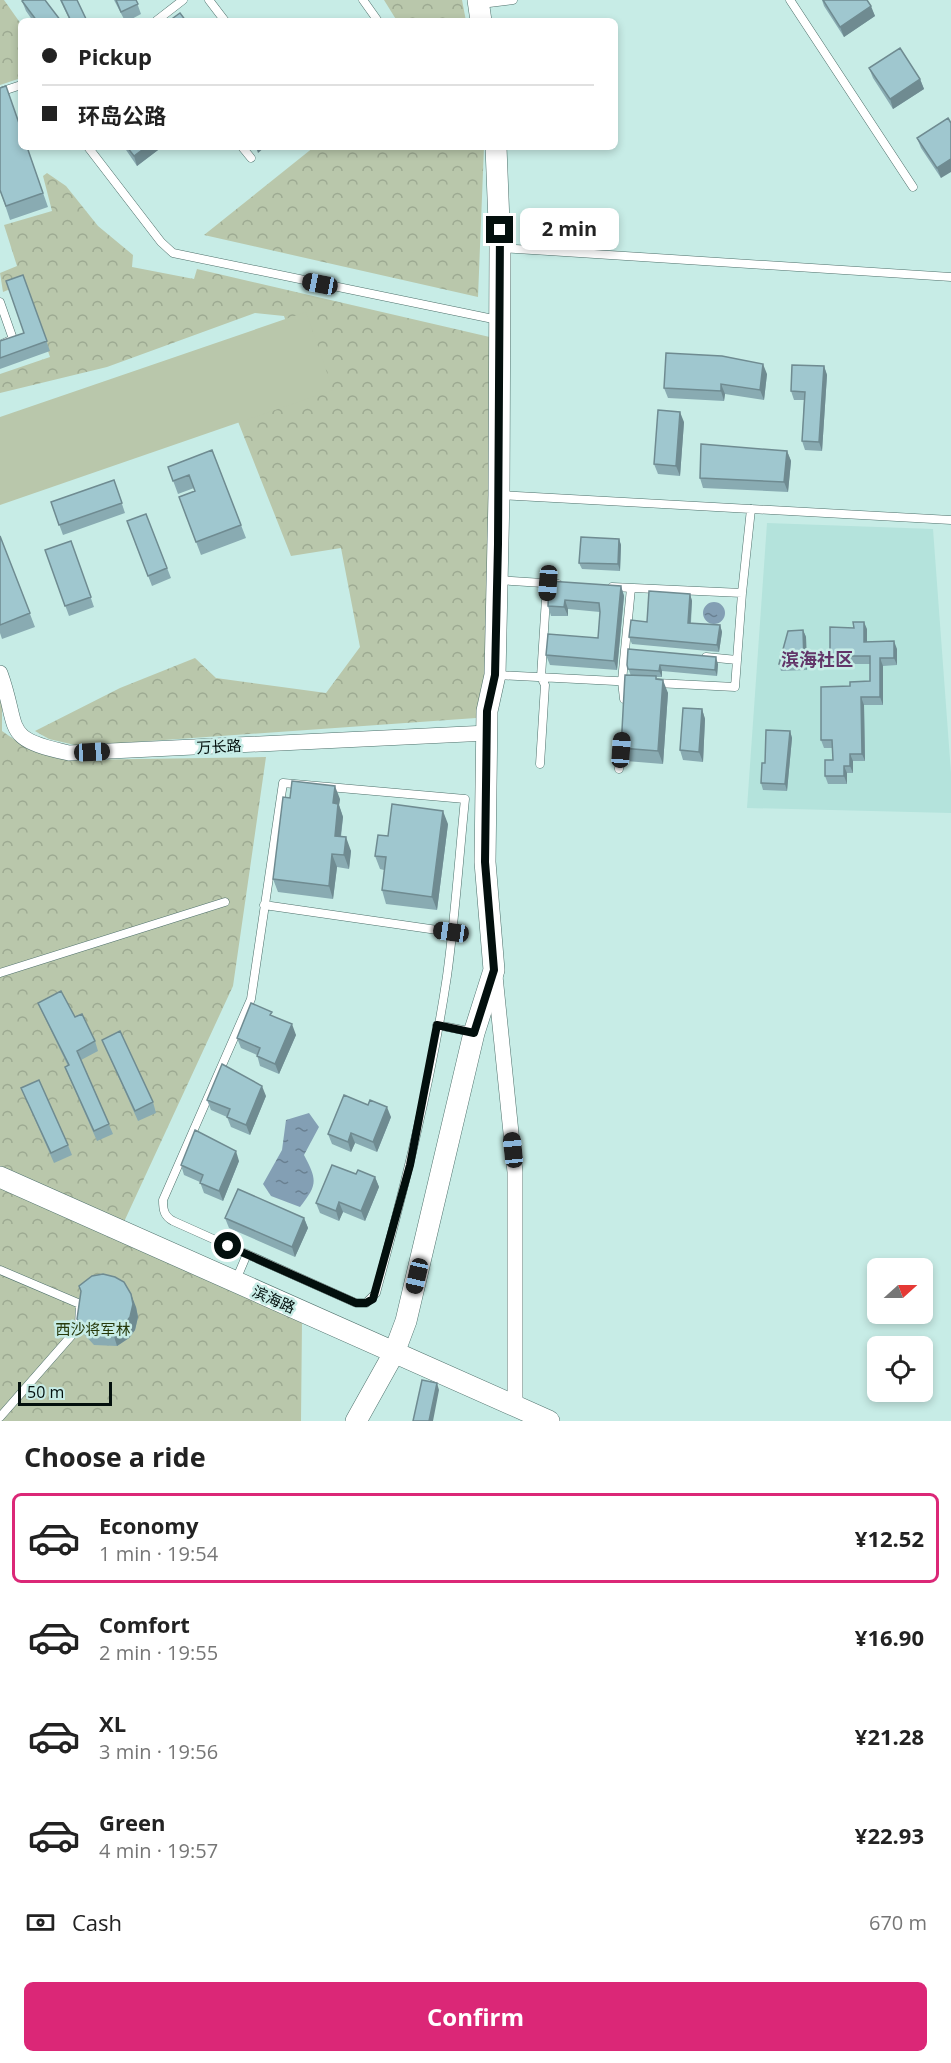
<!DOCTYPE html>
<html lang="en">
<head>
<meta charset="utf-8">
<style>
  :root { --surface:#fff; --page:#f6f6f6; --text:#222; --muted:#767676; --line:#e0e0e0; --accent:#db2777 }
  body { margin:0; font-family:"Open Sans","Noto Sans SC",sans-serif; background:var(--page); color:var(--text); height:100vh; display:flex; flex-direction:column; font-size:22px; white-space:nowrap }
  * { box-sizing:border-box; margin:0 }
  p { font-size:20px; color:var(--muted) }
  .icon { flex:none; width:33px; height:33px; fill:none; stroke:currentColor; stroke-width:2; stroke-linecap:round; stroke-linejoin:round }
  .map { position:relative; height:1421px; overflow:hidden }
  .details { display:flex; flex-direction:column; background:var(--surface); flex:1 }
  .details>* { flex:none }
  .top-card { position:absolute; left:18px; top:18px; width:600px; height:132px; border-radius:9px; box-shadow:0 3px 9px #0003; display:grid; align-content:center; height:132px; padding:0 24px; background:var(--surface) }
  .needle { width:39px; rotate:69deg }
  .tools { position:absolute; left:867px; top:1258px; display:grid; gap:12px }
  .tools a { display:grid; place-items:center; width:66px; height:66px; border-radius:9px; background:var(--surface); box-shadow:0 3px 9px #0003; font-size:30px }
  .scale { position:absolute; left:18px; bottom:15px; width:94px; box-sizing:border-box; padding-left:6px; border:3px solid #030f0d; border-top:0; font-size:16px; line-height:21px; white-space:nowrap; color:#030f0d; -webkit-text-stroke:4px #c7ece6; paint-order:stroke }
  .end { position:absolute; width:27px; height:27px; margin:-14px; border:8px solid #030f0d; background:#fff; box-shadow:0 0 0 3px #fff }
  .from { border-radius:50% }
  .bubble { position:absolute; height:42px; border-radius:9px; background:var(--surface); box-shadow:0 3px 9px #0003; font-size:20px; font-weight:700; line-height:42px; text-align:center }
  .car { position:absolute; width:18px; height:36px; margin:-18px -9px; border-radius:8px; box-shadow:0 0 4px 2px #0007; background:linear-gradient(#222 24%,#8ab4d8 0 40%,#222 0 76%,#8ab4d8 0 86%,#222 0) }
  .top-card b { display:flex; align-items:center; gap:21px; height:57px; font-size:22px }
  .top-card b+b { border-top:2px solid var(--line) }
  .top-card i { width:15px; height:15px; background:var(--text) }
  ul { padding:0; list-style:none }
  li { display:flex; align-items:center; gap:18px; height:90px; margin:0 12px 9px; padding:0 12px; border:3px solid transparent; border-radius:9px }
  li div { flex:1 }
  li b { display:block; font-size:22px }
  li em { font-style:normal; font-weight:700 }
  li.selected { border-color:var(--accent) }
  li>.icon { width:54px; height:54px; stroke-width:1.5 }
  h2 { padding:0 24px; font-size:27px; line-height:72px }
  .pay { display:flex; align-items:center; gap:15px; height:66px; padding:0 24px; font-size:22px }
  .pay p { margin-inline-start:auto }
  .button { display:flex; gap:12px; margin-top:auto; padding:12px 24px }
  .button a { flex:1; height:69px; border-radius:9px; background:var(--accent); color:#fff; font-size:24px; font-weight:700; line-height:69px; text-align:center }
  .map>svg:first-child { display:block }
  .built { fill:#b4e3dc }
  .forest { fill:url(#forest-crowns) }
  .pitch { fill:#b9c7ab }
  .water { fill:url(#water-ripples) }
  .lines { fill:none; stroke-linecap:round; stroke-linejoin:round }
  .lane-casing { stroke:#4e706b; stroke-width:9 }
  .street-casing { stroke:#4e706b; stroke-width:16 }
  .secondary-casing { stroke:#4e706b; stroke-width:22 }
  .lane { stroke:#fff; stroke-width:8 }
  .street { stroke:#fff; stroke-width:15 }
  .secondary { stroke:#fff; stroke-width:21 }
  .wall { fill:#89abb2 }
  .shaded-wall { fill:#6f8b91 }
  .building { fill:#9fc7cf; stroke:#6f8b91; stroke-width:1.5 }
  .route { stroke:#030f0d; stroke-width:8 }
  .labels { text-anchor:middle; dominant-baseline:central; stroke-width:5; stroke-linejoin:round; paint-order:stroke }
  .street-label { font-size:15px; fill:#030f0d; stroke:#c7ece6 }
  .park-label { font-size:15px; fill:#26390a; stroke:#c7ece6 }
  .quarter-label { font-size:18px; font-weight:bold; fill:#623468; stroke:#c7ece6 }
</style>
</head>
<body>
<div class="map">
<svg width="951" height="1421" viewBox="0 0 951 1421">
  <defs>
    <pattern id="forest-crowns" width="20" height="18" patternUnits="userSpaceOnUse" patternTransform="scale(1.5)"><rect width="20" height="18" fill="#b9c7ab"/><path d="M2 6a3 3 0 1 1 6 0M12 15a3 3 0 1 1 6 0" fill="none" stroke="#9daa92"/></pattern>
    <pattern id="water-ripples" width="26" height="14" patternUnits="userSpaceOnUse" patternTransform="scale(1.5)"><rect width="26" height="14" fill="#839fb4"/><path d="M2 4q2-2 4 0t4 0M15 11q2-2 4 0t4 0" fill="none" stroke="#698091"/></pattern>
  </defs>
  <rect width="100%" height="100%" fill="#c7ece6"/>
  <path class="built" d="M 767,523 L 933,529 L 951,773 L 951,813 L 747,808 Z"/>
  <path class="forest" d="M 0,0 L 4,0 L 21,24 L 21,78 L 0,85 Z
    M 384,0 L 462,0 L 466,21 L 397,21 Z
    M 314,147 L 484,147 L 478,297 L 204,235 Z
    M 47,173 L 66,186 L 98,226 L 133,255 L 132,267 L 194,279 L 197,269 L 494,338 L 487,711 L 476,718 L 79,746 L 49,739 L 35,731 L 120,688 L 195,658 L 216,678 L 326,693 L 360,647 L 341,548 L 291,556 L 237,419 L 310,393 L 284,316 L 255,313 L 107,367 L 0,393 L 0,374 L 50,357 L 25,283 L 3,292 L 0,273 L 17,266 L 4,225 L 52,211 L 43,176 Z
    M 0,699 L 2,706 L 2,731 L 28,749 L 72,760 L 266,757 L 233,986 L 123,1224 L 0,1166 Z
    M 0,1186 L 302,1321 L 301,1421 L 0,1421 Z"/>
  <path class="pitch" d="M 306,312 L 333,390 L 0,505 L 0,417 Z"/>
  <path class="water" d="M703 613a11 11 0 1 1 22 0a11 11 0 1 1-22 0Z
    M 309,1113 L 319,1127 L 304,1155 C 317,1180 318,1184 300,1207 L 271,1196 L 263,1184 L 282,1150 L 286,1120 Z"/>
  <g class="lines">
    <g class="lane-casing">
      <path id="lane" d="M 209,0 L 225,21
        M 363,0 L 378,21
        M 790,0 L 913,187
        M 481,4 L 513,0
        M 156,21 L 183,0
        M 0,92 L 21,85
        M 88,147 L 161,242 L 173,253 L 498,320
        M 242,147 L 251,158
        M 502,248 L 951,277
        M 0,302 L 13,339 L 0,345
        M 500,495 L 951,520
        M 498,580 L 558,584
        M 612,587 L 742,593 L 735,687 L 656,683
        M 742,593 L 751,509
        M 706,657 L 737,660
        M 497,675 L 635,682
        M 624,699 L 622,681 L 631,588
        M 540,764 L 545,685 L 541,677 L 547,583
        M 619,769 L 621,738
        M 283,783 L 465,799 C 459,858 455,918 447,976 C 431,1083 404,1189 376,1293 L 366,1303 L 356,1303 L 173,1221 C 164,1216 163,1210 163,1200 L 251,999 Z
        M 264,905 L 451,932
        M 0,973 L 225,902
        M 437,1025 L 473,1032
        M 0,1270 L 80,1304 L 79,1327 L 0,1417
        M 236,1280 L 247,1254"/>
    </g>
    <g class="street-casing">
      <path id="street" d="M 0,673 C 21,731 0,738 69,753 L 488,733
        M 495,976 L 515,1172 L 515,1405"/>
    </g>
    <g class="secondary-casing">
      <path id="secondary" d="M 478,0 L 481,21
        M 0,1177 L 549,1421
        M 356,1421 L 394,1353 L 406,1321 L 474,1033 L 494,970 L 485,862 L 487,711 L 495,675 L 499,495 L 500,248 L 496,147"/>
    </g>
    <use href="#lane" class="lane"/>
    <use href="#street" class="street"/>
    <use href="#secondary" class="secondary"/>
  </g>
  <path class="wall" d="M 60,0 L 77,0 L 87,21 L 70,21 Z
    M 114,0 L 136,0 L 141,14 L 128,21 L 125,21 Z
    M 822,0 L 867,0 L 875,16 L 844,37 L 824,6 Z
    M 22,1 L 61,21 L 33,21 L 26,11 Z
    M 869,68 L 920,79 L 924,89 L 893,109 L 873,78 Z
    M 948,118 L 941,178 L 921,148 L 917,138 Z
    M 27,147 L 48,207 L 10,220 L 0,190 Z
    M 124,147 L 162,147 L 137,166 Z
    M 23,275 L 50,351 L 0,369 L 0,341 L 24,333 Z
    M 824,366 L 827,375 L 822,451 L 805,450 L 802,441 L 804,400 L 794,400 L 791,391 Z
    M 767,374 L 764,400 L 725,394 L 724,401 L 668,398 L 664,388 Z
    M 684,422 L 680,476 L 658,474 L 654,464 Z
    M 212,450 L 246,538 L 201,555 L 179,497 L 195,491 L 194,488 L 178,494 L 168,467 Z
    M 787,451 L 791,461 L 788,492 L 703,488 L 700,478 Z
    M 114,480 L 125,513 L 63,535 L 51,502 Z
    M 146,514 L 171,578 L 152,586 L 127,521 Z
    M 0,536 L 35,627 L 2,639 L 0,633 Z
    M 619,539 L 621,545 L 620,571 L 582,569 L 579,563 Z
    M 71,541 L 94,607 L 69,616 L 45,550 Z
    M 549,581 L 621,586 L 624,596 L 617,670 L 550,665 L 546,655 L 598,638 L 600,612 L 568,609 L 568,616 L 551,616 L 548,606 Z
    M 690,594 L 692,601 L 691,623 L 720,625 L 722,632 L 719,652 L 632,644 L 629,637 L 647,622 Z
    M 867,629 L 867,642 L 897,649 L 897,665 L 883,666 L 883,705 L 864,705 L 865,761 L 853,761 L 853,773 L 847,773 L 847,784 L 828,784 L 825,776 L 833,760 L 832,748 L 824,748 L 821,740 L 850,686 L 870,681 L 870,664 L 843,664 L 843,669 L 833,669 L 830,662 Z
    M 803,630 L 806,637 L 807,670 L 781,671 L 779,664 Z
    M 718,664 L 717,676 L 662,671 L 662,677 L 656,677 L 668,693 L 663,764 L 626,761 L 621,748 L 631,676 L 627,665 Z
    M 702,709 L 705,719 L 703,762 L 683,760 L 680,750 Z
    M 790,731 L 792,738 L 787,791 L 763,790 L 761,783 Z
    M 290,798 L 340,799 L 339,805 L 343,817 L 341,837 L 351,851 L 349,869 L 337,867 L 333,899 L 278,892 L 273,879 Z
    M 448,824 L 437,910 L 386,904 L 382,890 L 384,870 L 380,869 L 375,856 Z
    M 38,1003 L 75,1017 L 95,1041 L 98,1051 L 81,1060 L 113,1134 L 97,1141 L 69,1077 L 65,1067 L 68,1066 L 42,1012 Z
    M 273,1017 L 296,1035 L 279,1074 L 260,1066 L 257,1055 L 241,1048 L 237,1038 Z
    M 102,1040 L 153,1102 L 156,1113 L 138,1121 Z
    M 21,1088 L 68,1145 L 72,1155 L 54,1163 Z
    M 266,1096 L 250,1135 L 231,1127 L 227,1117 L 211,1110 L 207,1100 Z
    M 368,1105 L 391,1117 L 377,1152 L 355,1143 L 351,1152 L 332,1144 L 328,1134 Z
    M 239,1161 L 223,1201 L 204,1193 L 200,1182 L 184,1175 L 181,1165 Z
    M 356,1174 L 375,1177 L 379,1187 L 365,1221 L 343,1212 L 339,1221 L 320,1213 L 316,1203 Z
    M 225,1218 L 304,1218 L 308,1228 L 295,1257 L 229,1228 Z
    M 79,1286 L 136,1307 L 138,1317 L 135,1330 L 129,1338 L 117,1346 L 94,1345 L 82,1332 L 77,1319 L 81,1292 Z"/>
  <path class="shaded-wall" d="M 871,6 L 875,16 L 844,37 L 840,27 Z
    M 920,79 L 924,89 L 893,109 L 890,99 Z
    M 146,147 L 162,147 L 137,166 L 134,156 Z
    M 256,147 L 265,147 L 258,153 Z
    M 951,159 L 951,172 L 941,178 L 937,168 Z
    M 763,364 L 767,374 L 764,400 L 760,390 Z
    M 824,366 L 827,375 L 822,451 L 819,442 Z
    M 721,384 L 725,394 L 724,401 L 721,391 Z
    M 680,412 L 684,422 L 680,476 L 676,466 Z
    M 787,451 L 791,461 L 788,492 L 784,482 Z
    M 619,539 L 621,545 L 620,571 L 618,564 Z
    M 621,586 L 624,596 L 617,670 L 614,661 Z
    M 690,594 L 692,601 L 690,629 L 688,623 Z
    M 565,600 L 568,609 L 568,616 L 564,607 Z
    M 864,622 L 867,629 L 867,650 L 864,642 Z
    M 720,625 L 722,632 L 719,652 L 717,645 Z
    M 803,630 L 806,637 L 807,670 L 804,663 Z
    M 894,641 L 897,649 L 897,665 L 894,658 Z
    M 840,656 L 843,664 L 843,669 L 840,662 Z
    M 716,657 L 718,664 L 717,676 L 715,670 Z
    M 880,658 L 883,666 L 883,705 L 880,697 Z
    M 660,665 L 662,671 L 662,677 L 659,671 Z
    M 663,680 L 668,693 L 663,764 L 658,751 Z
    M 861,697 L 864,705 L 865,761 L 862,754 Z
    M 702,709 L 705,719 L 703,762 L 699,752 Z
    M 790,731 L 792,738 L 787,791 L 785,784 Z
    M 850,754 L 853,761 L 853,773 L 850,766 Z
    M 844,766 L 847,773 L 847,784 L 844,776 Z
    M 335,786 L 340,799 L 339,805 L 343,817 L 339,849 L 335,836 L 333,803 Z
    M 443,811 L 448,824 L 437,910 L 432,897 Z
    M 346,837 L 351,851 L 349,869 L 344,855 Z
    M 332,854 L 337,867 L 333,899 L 329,886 Z
    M 292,1024 L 296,1035 L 279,1074 L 275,1064 Z
    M 262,1086 L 266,1096 L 250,1135 L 246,1125 Z
    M 387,1107 L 391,1117 L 377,1152 L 373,1142 Z
    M 351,1133 L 355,1143 L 351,1152 L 348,1142 Z
    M 236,1151 L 239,1161 L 223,1201 L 219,1191 Z
    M 375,1177 L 379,1187 L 365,1221 L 361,1211 Z
    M 339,1202 L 343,1212 L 339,1221 L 336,1211 Z
    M 304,1218 L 308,1228 L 295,1257 L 292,1247 Z
    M 131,1294 L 136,1307 L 138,1317 L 135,1330 L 129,1338 L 117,1346 L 113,1333 Z
    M 437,1383 L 439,1390 L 433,1421 L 429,1421 Z"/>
  <path class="building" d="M 24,0 L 45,0 L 61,21 L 37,21 L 22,1 Z
    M 61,0 L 77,0 L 87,21 L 71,21 Z
    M 116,0 L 136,0 L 138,4 L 121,12 Z
    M 823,0 L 867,0 L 871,6 L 840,27 Z
    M 180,13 L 186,21 L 169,21 Z
    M 900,48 L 920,79 L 890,99 L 869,68 Z
    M 6,86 L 21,129 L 21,147 L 27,147 L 43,193 L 6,206 L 0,190 L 0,88 Z
    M 948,118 L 951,123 L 951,159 L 937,168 L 917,138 Z
    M 127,147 L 146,147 L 134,156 Z
    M 23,275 L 47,341 L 0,358 L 0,341 L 24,333 L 6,281 Z
    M 666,353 L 722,356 L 763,364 L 760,390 L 721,384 L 721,391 L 664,388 Z
    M 792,365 L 824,366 L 819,442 L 802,441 L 805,392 L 791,391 Z
    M 658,410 L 680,412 L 676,466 L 654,464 Z
    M 701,444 L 787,451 L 784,482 L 700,478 Z
    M 212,450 L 241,525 L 196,542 L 179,497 L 195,491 L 189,475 L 173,481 L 168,467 Z
    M 114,480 L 122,503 L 59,525 L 51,502 Z
    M 146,514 L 167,568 L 148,576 L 127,521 Z
    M 0,536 L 30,613 L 0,625 Z
    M 581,537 L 619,539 L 618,564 L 579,563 Z
    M 71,541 L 91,597 L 65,606 L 45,550 Z
    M 549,581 L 621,586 L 614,661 L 546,655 L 548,634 L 598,638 L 600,612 L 599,603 L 565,600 L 564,607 L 548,606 Z
    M 649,591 L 690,594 L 688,623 L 720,625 L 717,645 L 629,637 L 631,620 L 647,622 Z
    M 853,622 L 864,622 L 864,642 L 894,641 L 894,658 L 880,658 L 880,697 L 861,697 L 862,754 L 850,754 L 850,766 L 844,766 L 844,776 L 825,776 L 825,760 L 833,760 L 832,740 L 821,740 L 821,687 L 850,686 L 850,682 L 870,681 L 870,656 L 840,656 L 840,662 L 830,662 L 830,627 L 854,628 Z
    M 803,630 L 804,663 L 779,664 L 788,631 Z
    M 628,649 L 716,657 L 715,670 L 660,665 L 659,671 L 628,669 L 627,665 Z
    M 625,675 L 656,676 L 656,679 L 663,680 L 658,751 L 621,748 Z
    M 683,708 L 702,709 L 699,752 L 680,750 Z
    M 766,730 L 790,731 L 785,784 L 761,783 L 762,763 L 765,763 Z
    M 292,781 L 335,786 L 333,803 L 338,804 L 335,836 L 346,837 L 344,855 L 332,854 L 329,886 L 273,879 L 283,797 L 290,798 Z
    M 392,804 L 443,811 L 432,897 L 382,890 L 386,857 L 375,856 L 378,835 L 388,836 Z
    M 61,991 L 75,1017 L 82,1014 L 95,1041 L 77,1051 L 109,1124 L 94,1131 L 65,1067 L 69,1065 L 38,1003 Z
    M 251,1003 L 272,1012 L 270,1015 L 292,1024 L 275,1064 L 257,1056 L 260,1048 L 237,1038 Z
    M 120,1031 L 153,1102 L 135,1111 L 102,1040 Z
    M 222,1064 L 262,1086 L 246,1125 L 227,1117 L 230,1109 L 207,1100 Z
    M 39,1080 L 68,1145 L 51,1153 L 21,1088 Z
    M 344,1095 L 368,1105 L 370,1100 L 387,1107 L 373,1142 L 351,1133 L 348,1142 L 328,1134 Z
    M 195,1130 L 236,1151 L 219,1191 L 200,1183 L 203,1175 L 181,1165 Z
    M 332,1165 L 356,1174 L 358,1170 L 375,1177 L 361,1211 L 339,1202 L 336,1211 L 316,1203 Z
    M 238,1189 L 304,1218 L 292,1247 L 225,1218 Z
    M 103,1274 L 115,1277 L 124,1282 L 131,1294 L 133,1304 L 130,1317 L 124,1325 L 113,1333 L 90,1331 L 77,1319 L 81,1291 L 79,1286 L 92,1276 Z
    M 422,1380 L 437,1383 L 429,1421 L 413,1421 Z"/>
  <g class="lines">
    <path class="route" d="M 228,1246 L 356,1303 L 366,1303 L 373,1299 L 410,1165 L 437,1025 L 474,1033 L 494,970 L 485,862 L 487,711 L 495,675 L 498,544 L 500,230"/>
  </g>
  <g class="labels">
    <g class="street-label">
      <text transform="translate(219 746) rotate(-3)">万长路</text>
      <text transform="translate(274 1299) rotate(24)">滨海路</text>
    </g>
    <g class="park-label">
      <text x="93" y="1329">西沙将军林</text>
    </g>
    <g class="quarter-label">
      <text x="817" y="659">滨海社区</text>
    </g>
  </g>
</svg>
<div class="tools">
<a><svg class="needle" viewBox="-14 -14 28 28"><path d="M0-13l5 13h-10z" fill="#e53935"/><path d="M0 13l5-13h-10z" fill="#767676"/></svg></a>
<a><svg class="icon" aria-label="locate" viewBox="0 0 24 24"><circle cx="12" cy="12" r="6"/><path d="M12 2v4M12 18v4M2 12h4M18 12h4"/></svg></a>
</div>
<div class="scale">50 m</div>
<i class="end from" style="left:228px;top:1246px"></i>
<i class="end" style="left:500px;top:230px"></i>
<div class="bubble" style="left:520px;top:208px;width:99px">2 min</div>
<i class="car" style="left:320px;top:284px;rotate:281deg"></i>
<i class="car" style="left:548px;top:583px;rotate:184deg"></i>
<i class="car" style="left:621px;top:750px;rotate:4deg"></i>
<i class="car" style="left:92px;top:752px;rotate:87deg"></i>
<i class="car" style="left:451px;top:932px;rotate:278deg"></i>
<i class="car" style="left:513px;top:1150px;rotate:354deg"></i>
<i class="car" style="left:417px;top:1276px;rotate:193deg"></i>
<div class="top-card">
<b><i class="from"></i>Pickup</b>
<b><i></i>环岛公路</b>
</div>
</div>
<section class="details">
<h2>Choose a ride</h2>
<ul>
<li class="selected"><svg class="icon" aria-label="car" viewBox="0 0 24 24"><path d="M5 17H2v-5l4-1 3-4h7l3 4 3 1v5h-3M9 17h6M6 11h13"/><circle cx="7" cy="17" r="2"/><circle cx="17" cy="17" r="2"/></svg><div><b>Economy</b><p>1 min · 19:54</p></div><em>¥12.52</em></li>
<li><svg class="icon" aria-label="car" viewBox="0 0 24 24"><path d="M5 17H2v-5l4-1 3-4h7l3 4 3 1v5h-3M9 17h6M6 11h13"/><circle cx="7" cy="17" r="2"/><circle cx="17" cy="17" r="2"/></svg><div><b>Comfort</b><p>2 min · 19:55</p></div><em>¥16.90</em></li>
<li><svg class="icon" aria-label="car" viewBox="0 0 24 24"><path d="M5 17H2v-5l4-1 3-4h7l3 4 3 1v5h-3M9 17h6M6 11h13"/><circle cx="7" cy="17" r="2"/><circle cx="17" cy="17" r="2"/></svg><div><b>XL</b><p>3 min · 19:56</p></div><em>¥21.28</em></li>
<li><svg class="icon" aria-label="car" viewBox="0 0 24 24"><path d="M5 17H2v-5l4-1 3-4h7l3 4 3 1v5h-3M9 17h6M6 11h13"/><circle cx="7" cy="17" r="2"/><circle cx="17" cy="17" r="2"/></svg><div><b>Green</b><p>4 min · 19:57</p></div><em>¥22.93</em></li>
</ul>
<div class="pay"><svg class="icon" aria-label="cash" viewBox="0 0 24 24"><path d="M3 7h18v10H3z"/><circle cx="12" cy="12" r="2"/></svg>Cash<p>670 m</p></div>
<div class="button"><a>Confirm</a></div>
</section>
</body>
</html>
